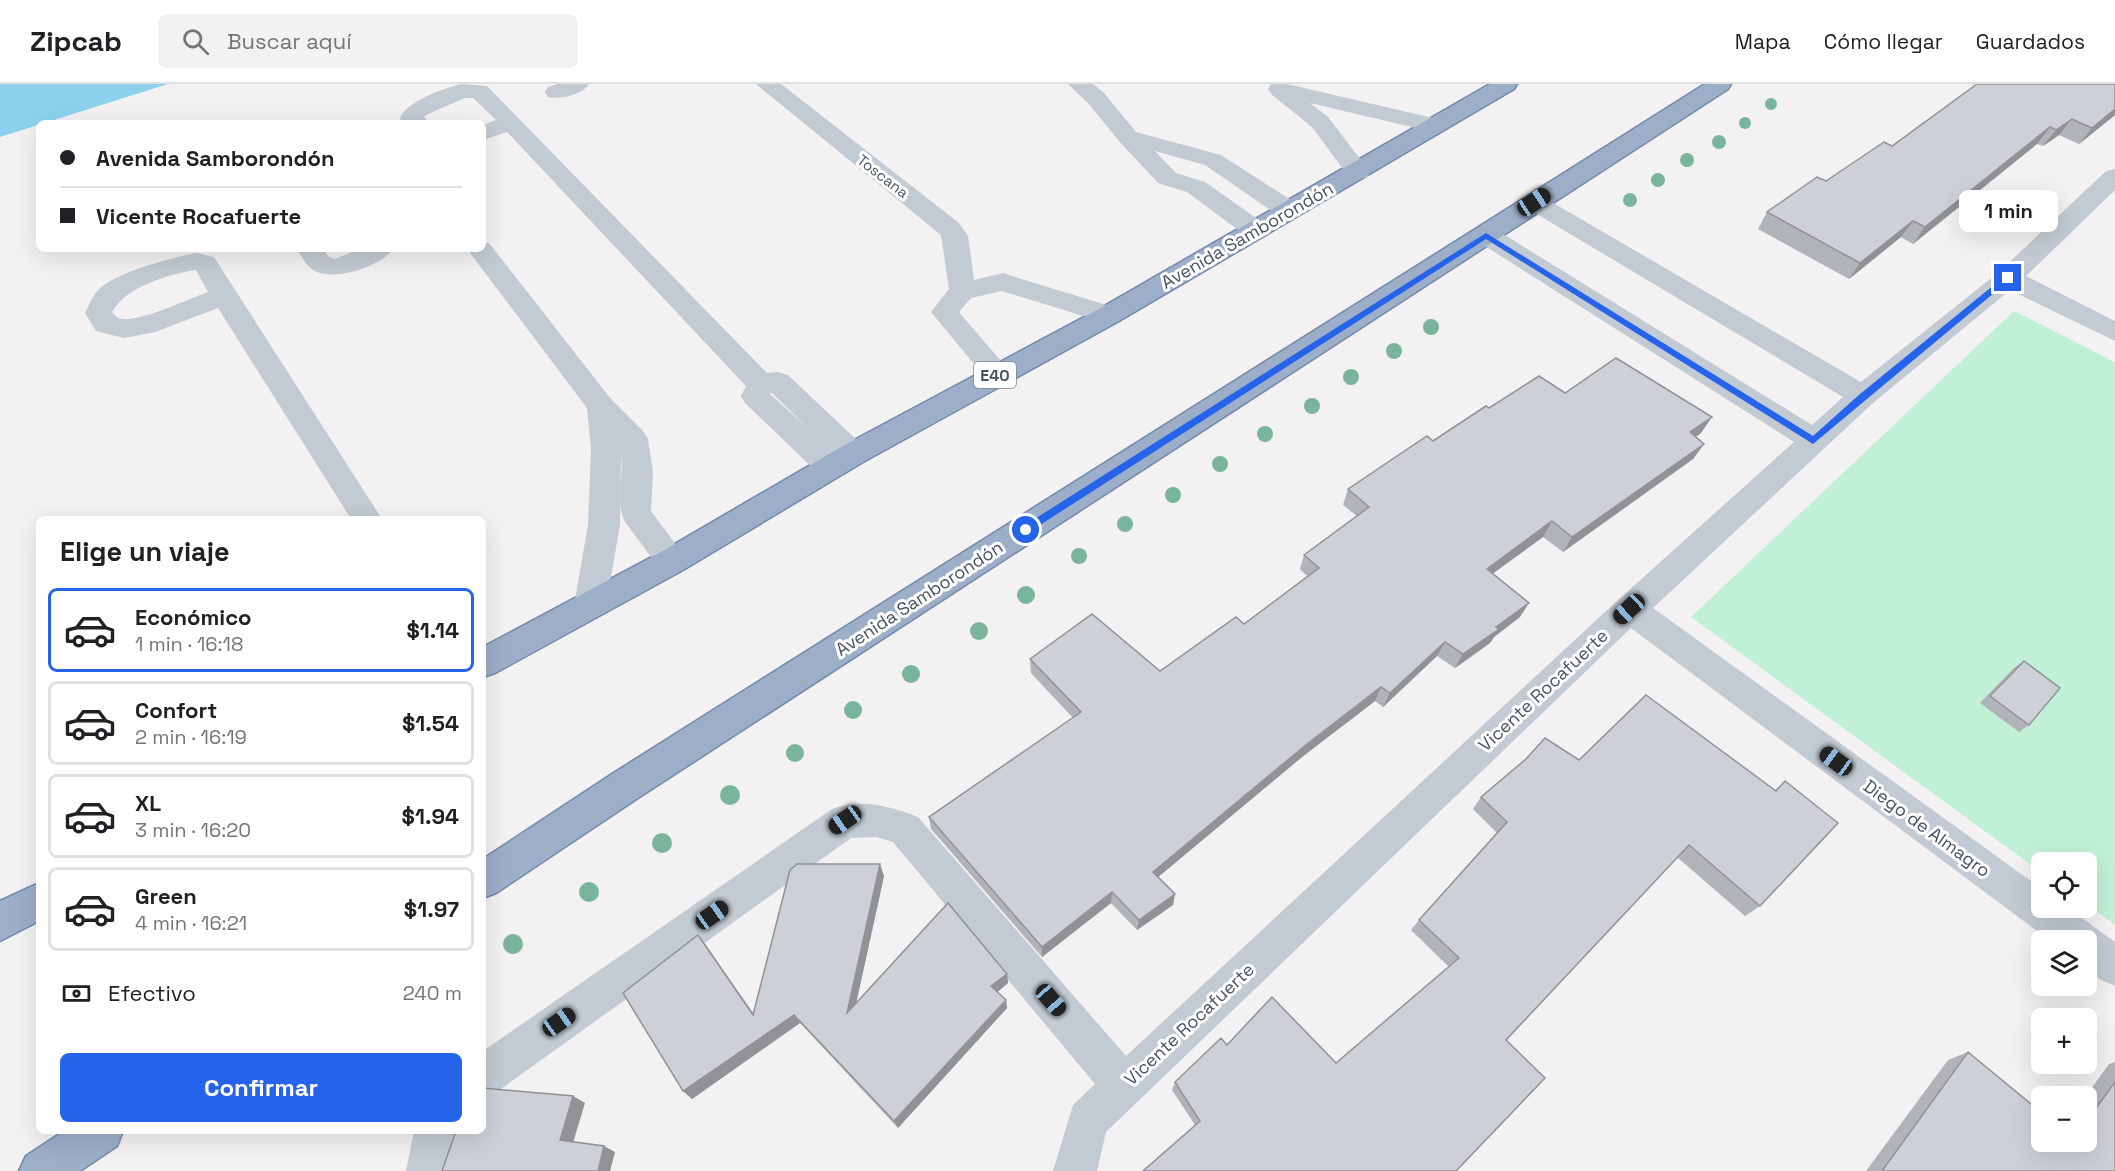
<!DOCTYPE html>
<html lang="es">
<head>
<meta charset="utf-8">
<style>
  :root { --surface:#fff; --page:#f2f2f2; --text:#202124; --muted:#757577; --line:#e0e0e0; --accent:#2563eb }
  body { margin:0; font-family:"Space Grotesk",sans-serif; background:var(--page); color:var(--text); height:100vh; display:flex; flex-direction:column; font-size:22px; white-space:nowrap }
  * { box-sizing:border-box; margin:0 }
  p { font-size:20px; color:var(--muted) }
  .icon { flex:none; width:33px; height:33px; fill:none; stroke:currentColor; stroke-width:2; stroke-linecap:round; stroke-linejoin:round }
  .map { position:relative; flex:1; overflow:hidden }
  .panel { position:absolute; left:36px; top:432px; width:450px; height:618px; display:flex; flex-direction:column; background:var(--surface); border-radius:9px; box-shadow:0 6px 24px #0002 }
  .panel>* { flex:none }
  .banner { position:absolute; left:36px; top:36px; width:450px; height:132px; border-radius:9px; box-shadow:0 6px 24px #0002; display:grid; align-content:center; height:132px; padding:0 24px; background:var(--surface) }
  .controls { position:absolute; left:2031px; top:768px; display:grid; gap:12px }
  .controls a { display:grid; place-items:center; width:66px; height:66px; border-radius:9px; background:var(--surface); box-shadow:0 6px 24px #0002; font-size:30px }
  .end { position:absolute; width:27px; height:27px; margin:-14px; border:8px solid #2563eb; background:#fff; box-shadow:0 0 0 3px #fff }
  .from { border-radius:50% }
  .bubble { position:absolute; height:42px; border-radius:9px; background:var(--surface); box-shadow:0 6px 24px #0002; font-size:20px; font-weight:700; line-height:42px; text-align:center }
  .car { position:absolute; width:18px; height:36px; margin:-18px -9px; border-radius:8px; box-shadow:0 0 4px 2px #0007; background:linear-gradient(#222 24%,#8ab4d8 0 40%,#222 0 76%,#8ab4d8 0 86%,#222 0) }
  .banner b { display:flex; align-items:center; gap:21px; height:57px; font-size:22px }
  .banner b+b { border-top:2px solid var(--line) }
  .banner i { width:15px; height:15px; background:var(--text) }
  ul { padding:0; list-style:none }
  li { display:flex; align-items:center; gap:18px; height:84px; margin:0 12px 9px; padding:0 12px; border:3px solid var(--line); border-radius:9px }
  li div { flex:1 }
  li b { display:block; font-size:22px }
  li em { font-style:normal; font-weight:700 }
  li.on { border-color:var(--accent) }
  li>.icon { width:54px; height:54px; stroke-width:1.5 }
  h2 { padding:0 24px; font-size:27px; line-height:72px }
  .pay { display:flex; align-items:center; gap:15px; height:66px; padding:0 24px; font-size:22px }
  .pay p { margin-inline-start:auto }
  .action { display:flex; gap:12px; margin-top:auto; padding:12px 24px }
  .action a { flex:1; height:69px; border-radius:9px; background:var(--accent); color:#fff; font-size:24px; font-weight:700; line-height:69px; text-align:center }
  header { display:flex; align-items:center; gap:36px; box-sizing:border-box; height:84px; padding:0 30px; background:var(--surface); border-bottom:2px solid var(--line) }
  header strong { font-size:28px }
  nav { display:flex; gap:33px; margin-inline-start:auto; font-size:21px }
  .search { width:420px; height:54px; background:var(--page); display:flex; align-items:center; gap:15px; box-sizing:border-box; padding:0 21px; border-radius:9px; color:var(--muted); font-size:22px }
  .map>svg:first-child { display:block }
  .green { fill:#c0f1d7 }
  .water { fill:#8cd2ef }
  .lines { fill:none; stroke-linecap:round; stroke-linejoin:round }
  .trunk-casing { stroke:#738aac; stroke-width:3 }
  .minor { fill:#c2cad3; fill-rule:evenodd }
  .trunk { fill:#9caec8; fill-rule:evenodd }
  .tree { fill:#79b59c }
  .wall { fill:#b0b3b8 }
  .shaded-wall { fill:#909296 }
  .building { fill:#cdd0d6; stroke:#909296; stroke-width:1.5 }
  .route { fill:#2563eb }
  .labels { text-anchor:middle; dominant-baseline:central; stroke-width:6; stroke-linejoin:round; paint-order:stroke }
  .far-street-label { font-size:15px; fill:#48535f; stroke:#fff }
  .shield { fill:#fff; stroke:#7f878f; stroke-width:1.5 }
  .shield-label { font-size:16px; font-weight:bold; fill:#48535f }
  .street-label { font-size:18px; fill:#48535f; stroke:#fff }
</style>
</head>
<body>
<header>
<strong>Zipcab</strong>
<div class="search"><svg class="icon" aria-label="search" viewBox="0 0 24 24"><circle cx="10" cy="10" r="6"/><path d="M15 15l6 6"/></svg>Buscar aquí</div>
<nav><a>Mapa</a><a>Cómo llegar</a><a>Guardados</a></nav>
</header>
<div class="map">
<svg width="2115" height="1087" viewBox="0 0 2115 1087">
  <rect width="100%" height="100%" fill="#f3f1f1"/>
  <path class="green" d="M 2014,227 L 2115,278 L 2115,841 L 2087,820 L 2086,778 L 2042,778 L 2041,788 L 1691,533 Z"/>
  <path class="water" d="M 0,0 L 168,0 L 0,53 Z"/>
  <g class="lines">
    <g class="trunk-casing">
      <path id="trunk" d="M 1490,0 L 1517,0 L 1514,5 L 1119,237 L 863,378 L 683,486 L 495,589 L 483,593 L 483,563 L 661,468 L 843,362 L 1099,225 Z
        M 1705,0 L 1731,0 L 1728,5 L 638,714 L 496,809 L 483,814 L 483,775 L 612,690 Z
        M 39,799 L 39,837 L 0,857 L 0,817 Z
        M 64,1047 L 123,1047 L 117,1062 L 80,1087 L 19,1087 L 26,1072 Z"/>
    </g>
    <path class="minor" d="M 461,0 L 487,2 L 767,289 L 778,288 L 788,291 L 863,362 L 868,370 L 863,378 L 853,381 L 843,378 L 846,383 L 842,391 L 831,394 L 820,391 L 745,319 L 741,312 L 746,302 L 507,48 L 483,56 L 483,41 L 496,36 L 473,14 L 465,14 L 426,31 L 424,33 L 429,39 L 403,39 L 400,35 C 404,18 445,4 461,0 ZM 771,309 L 772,309 L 810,346 L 770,310 Z
      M 557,0 L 589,0 C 582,11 560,16 548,13 L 545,8 L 548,3 Z
      M 756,0 L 781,0 L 959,139 L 968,152 L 974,196 L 1003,189 L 1012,192 L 1119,225 L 1122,231 L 1119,237 L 1109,240 L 1002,207 L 971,214 L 959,228 L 1012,290 L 1008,297 L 998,300 L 988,297 L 931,228 L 949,205 L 941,151 Z
      M 1068,0 L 1093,0 L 1104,9 L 1136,48 L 1221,71 L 1297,120 L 1300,126 L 1297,132 L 1288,134 L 1279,132 L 1205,81 L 1155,67 L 1176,89 L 1205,98 L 1263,139 L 1267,145 L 1263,151 L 1254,153 L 1245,151 L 1187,108 L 1158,99 L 1119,57 L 1088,19 Z
      M 1271,0 L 1287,0 L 1433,34 L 1441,36 L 1445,41 L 1441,46 L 1433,48 L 1310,19 L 1328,33 L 1370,88 L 1367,93 L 1358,95 L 1349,93 L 1312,43 L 1271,10 L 1268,5 Z
      M 2115,85 L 2115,106 L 2026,192 L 2115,237 L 2115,257 L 2010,206 L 1873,319 L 1653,524 L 2042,805 L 2042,824 L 2068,824 L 2115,858 L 2115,902 L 2101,896 L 2086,885 L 2086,856 L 2049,856 L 1631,544 L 1106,1048 L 1097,1087 L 1053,1087 L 1073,1021 L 1095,1000 L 893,758 L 876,753 L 851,754 L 498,1007 L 483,1013 L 483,967 L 832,725 C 862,714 889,722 918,733 L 1126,972 L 1618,516 L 1794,358 L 1477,157 L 1473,151 L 1477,145 L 1486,143 L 1495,145 L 1812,341 L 1843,313 L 1525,123 L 1522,118 L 1525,113 L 1534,110 L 1543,113 L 1861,298 L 1999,188 L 2106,87 Z
      M 483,158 L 489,159 L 611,315 L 643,347 L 648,355 L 653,388 L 651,427 L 688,477 L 683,486 L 672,490 L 661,486 L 625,438 C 615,420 624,392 621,371 L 620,441 L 606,521 L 602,530 L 590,534 L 578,530 L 574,521 L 588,441 L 591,364 L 587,324 L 467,165 L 483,165 Z
      M 297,165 L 323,165 L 329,173 L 335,175 L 359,165 L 393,165 C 381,183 334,197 315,187 C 307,183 302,173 297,165 Z
      M 197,169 L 214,173 L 382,435 L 351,435 L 218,224 L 155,248 L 124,254 L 96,247 L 85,229 C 89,221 93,211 99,205 C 117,188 173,173 197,169 ZM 196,186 L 208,208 C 189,215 142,237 123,235 C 118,235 115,232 112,228 C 125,203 169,190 196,186 Z
      M 414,1047 L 456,1047 L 450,1087 L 406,1087 Z"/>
    <use href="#trunk" class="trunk"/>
  </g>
  <g class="tree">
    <circle cx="1771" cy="20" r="6"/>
    <circle cx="1745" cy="39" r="6"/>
    <circle cx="1719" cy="58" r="7"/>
    <circle cx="1687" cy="76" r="7"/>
    <circle cx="1658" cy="96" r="7"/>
    <circle cx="1630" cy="116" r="7"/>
    <circle cx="1431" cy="243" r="8"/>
    <circle cx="1394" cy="267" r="8"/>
    <circle cx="1351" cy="293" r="8"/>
    <circle cx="1312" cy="322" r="8"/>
    <circle cx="1265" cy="350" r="8"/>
    <circle cx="1220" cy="380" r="8"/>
    <circle cx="1173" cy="411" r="8"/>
    <circle cx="1125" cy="440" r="8"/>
    <circle cx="1079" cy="472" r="8"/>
    <circle cx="1026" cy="511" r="9"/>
    <circle cx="979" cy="547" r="9"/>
    <circle cx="911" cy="590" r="9"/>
    <circle cx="853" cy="626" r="9"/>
    <circle cx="795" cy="669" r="9"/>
    <circle cx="730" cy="711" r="10"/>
    <circle cx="662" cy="759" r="10"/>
    <circle cx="589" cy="808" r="10"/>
    <circle cx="513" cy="860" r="10"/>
  </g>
  <path class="wall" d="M 2115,0 L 2115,31 L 2079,60 L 2059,51 L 2043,62 L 2037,60 L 1913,160 L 1901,153 L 1849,195 L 1758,145 L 1767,128 L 1892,62 Z
    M 1565,309 L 1701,349 L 1696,353 L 1704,360 L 1693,375 L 1563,468 L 1543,453 L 1493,489 L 1520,533 L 1494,553 L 1490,559 L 1455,584 L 1437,572 L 1383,623 L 1375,617 L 1302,673 L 1158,793 L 1175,810 L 1173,821 L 1137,846 L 1111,819 L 1042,873 L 931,745 L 929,733 L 1073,634 L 1031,589 L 1030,575 L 1160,587 L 1244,540 L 1307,492 L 1300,485 L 1304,471 L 1357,432 L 1343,421 L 1348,405 L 1489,324 Z
    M 2024,577 L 2029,641 L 2019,648 L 1980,619 L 2014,584 Z
    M 1579,676 L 1775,706 L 1785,697 L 1760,822 L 1745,832 L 1677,773 L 1506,956 L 1195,1041 L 1172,1006 L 1175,998 L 1227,961 L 1336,979 L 1449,883 L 1411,846 L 1419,836 L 1497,749 L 1473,725 L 1481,713 Z
    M 884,792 L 856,920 L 1007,890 L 1008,899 L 997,908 L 1006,916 L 1007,924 L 898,1044 L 800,939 L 692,1015 L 683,1007 L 698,851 L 754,930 Z
    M 1968,968 L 2042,1058 L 2086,1058 L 2086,1012 L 2109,980 L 2115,978 L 2115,1087 L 1866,1087 L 1948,976 Z"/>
  <path class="shaded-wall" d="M 2115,25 L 2115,31 L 2079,60 L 2092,44 Z
    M 2072,35 L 2059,51 L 2043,62 L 2056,46 Z
    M 2050,43 L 2037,60 L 1913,160 L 1925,143 Z
    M 1913,137 L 1901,153 L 1849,195 L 1860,179 Z
    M 1712,333 L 1701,349 L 1680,364 L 1690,348 Z
    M 1704,360 L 1693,375 L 1563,468 L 1572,453 Z
    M 1552,437 L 1543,453 L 1480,499 L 1487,485 Z
    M 1529,519 L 1520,533 L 1494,553 L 1490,559 L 1455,584 L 1463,570 L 1496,543 Z
    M 1445,558 L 1437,572 L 1383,623 L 1390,609 Z
    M 1381,603 L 1375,617 L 1302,673 L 1151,799 L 1153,788 L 1307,660 Z
    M 880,780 L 884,792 L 852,938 L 847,929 Z
    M 1112,808 L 1111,819 L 1042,873 L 1042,863 Z
    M 1175,810 L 1173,821 L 1137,846 L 1139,836 Z
    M 698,851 L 706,861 L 760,940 L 753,931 Z
    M 1007,890 L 1008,899 L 993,912 L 991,902 Z
    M 1006,916 L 1007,924 L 898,1044 L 894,1037 Z
    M 794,931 L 800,939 L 692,1015 L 683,1007 Z
    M 573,1012 L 585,1019 L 572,1062 L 560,1056 Z
    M 604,1062 L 615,1068 L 610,1087 L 598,1087 Z"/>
  <path class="building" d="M 1977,0 L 2115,0 L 2115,25 L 2092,44 L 2072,35 L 2056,46 L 2050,43 L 1925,143 L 1913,137 L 1860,179 L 1767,128 L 1817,93 L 1826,97 L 1884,58 L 1892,62 Z
    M 1616,274 L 1712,333 L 1690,348 L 1704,360 L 1572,453 L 1552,437 L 1487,485 L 1529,519 L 1496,543 L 1499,545 L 1463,570 L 1445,558 L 1390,609 L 1381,603 L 1307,660 L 1153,788 L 1175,810 L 1139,836 L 1112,808 L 1042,863 L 929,733 L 1081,628 L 1030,575 L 1092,530 L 1160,587 L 1236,533 L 1244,540 L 1319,484 L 1304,471 L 1369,423 L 1348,405 L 1427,352 L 1433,357 L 1486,322 L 1489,324 L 1539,292 L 1565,309 Z
    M 2024,577 L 2060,604 L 2029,641 L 1990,612 Z
    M 1646,611 L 1776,707 L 1785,697 L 1838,739 L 1760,822 L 1689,761 L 1506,956 L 1545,994 L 1456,1087 L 1143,1087 L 1200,1037 L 1175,998 L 1221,954 L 1227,961 L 1272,913 L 1336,979 L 1459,874 L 1419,836 L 1507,738 L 1481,713 L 1526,675 L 1545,654 L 1579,676 Z
    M 797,780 L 880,780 L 847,929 L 948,819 L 1007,890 L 991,902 L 1006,916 L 894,1037 L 794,931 L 683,1007 L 623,909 L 698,851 L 753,931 L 790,786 Z
    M 1968,968 L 2042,1029 L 2042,1058 L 2086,1058 L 2086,1038 L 2115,998 L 2115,1087 L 1882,1087 Z
    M 483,1004 L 573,1012 L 560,1056 L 604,1062 L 598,1087 L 442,1087 L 456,1047 L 483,1047 Z"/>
  <path class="route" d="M 1486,149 L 1813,352 L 1860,310 L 2005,192 L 2012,194 L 1813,360 L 1486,155 L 1029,448 L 1022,448 L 1022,443 Z"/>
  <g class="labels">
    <g class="far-street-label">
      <text transform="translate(883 92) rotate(38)">Toscana</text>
    </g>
    <rect class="shield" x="974" y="278" width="42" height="26" rx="4.5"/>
    <g class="shield-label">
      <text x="995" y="291">E40</text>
    </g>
    <g class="street-label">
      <text transform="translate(1247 151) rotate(-30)">Avenida Samborondón</text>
      <text transform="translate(919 514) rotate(-33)">Avenida Samborondón</text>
      <text transform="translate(1543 606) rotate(-43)">Vicente Rocafuerte</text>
      <text transform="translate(1927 744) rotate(36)">Diego de Almagro</text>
      <text transform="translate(1189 940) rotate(-43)">Vicente Rocafuerte</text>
    </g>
  </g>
</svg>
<div class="controls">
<a><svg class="icon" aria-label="locate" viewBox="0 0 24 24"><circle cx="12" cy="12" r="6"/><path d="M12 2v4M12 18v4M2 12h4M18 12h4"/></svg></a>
<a><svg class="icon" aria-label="layers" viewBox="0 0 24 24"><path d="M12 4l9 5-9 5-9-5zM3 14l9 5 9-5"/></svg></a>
<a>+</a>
<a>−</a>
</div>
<i class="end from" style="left:1026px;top:446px"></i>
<i class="end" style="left:2008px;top:194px"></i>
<div class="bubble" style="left:1959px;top:106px;width:99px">1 min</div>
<i class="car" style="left:1534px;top:118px;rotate:57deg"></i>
<i class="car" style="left:1629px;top:525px;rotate:227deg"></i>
<i class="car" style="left:1836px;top:677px;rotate:306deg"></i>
<i class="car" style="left:845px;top:736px;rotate:235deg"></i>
<i class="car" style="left:712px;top:831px;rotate:55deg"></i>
<i class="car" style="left:1051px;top:916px;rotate:139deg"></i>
<i class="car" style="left:559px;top:938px;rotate:55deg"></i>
<div class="banner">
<b><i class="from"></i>Avenida Samborondón</b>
<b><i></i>Vicente Rocafuerte</b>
</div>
<section class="panel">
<h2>Elige un viaje</h2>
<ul>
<li class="on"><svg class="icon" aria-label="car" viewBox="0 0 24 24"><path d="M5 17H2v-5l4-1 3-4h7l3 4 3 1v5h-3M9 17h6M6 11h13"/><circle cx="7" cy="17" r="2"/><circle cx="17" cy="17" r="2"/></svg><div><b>Económico</b><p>1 min · 16:18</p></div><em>$1.14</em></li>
<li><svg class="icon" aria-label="car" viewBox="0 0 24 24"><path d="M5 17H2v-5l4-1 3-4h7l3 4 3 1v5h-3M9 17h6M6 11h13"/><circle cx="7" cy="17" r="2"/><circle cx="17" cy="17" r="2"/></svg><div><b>Confort</b><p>2 min · 16:19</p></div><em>$1.54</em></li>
<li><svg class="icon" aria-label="car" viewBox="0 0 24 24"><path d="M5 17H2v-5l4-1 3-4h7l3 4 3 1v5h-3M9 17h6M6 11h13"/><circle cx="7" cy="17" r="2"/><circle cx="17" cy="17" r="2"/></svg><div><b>XL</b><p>3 min · 16:20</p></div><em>$1.94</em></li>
<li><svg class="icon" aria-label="car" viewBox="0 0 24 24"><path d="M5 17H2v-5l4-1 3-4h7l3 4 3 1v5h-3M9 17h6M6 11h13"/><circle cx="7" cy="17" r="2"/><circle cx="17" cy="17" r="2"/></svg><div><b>Green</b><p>4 min · 16:21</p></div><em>$1.97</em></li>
</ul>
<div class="pay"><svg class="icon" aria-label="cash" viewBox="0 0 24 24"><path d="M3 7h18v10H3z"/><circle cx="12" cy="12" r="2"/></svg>Efectivo<p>240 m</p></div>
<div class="action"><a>Confirmar</a></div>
</section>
</div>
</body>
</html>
